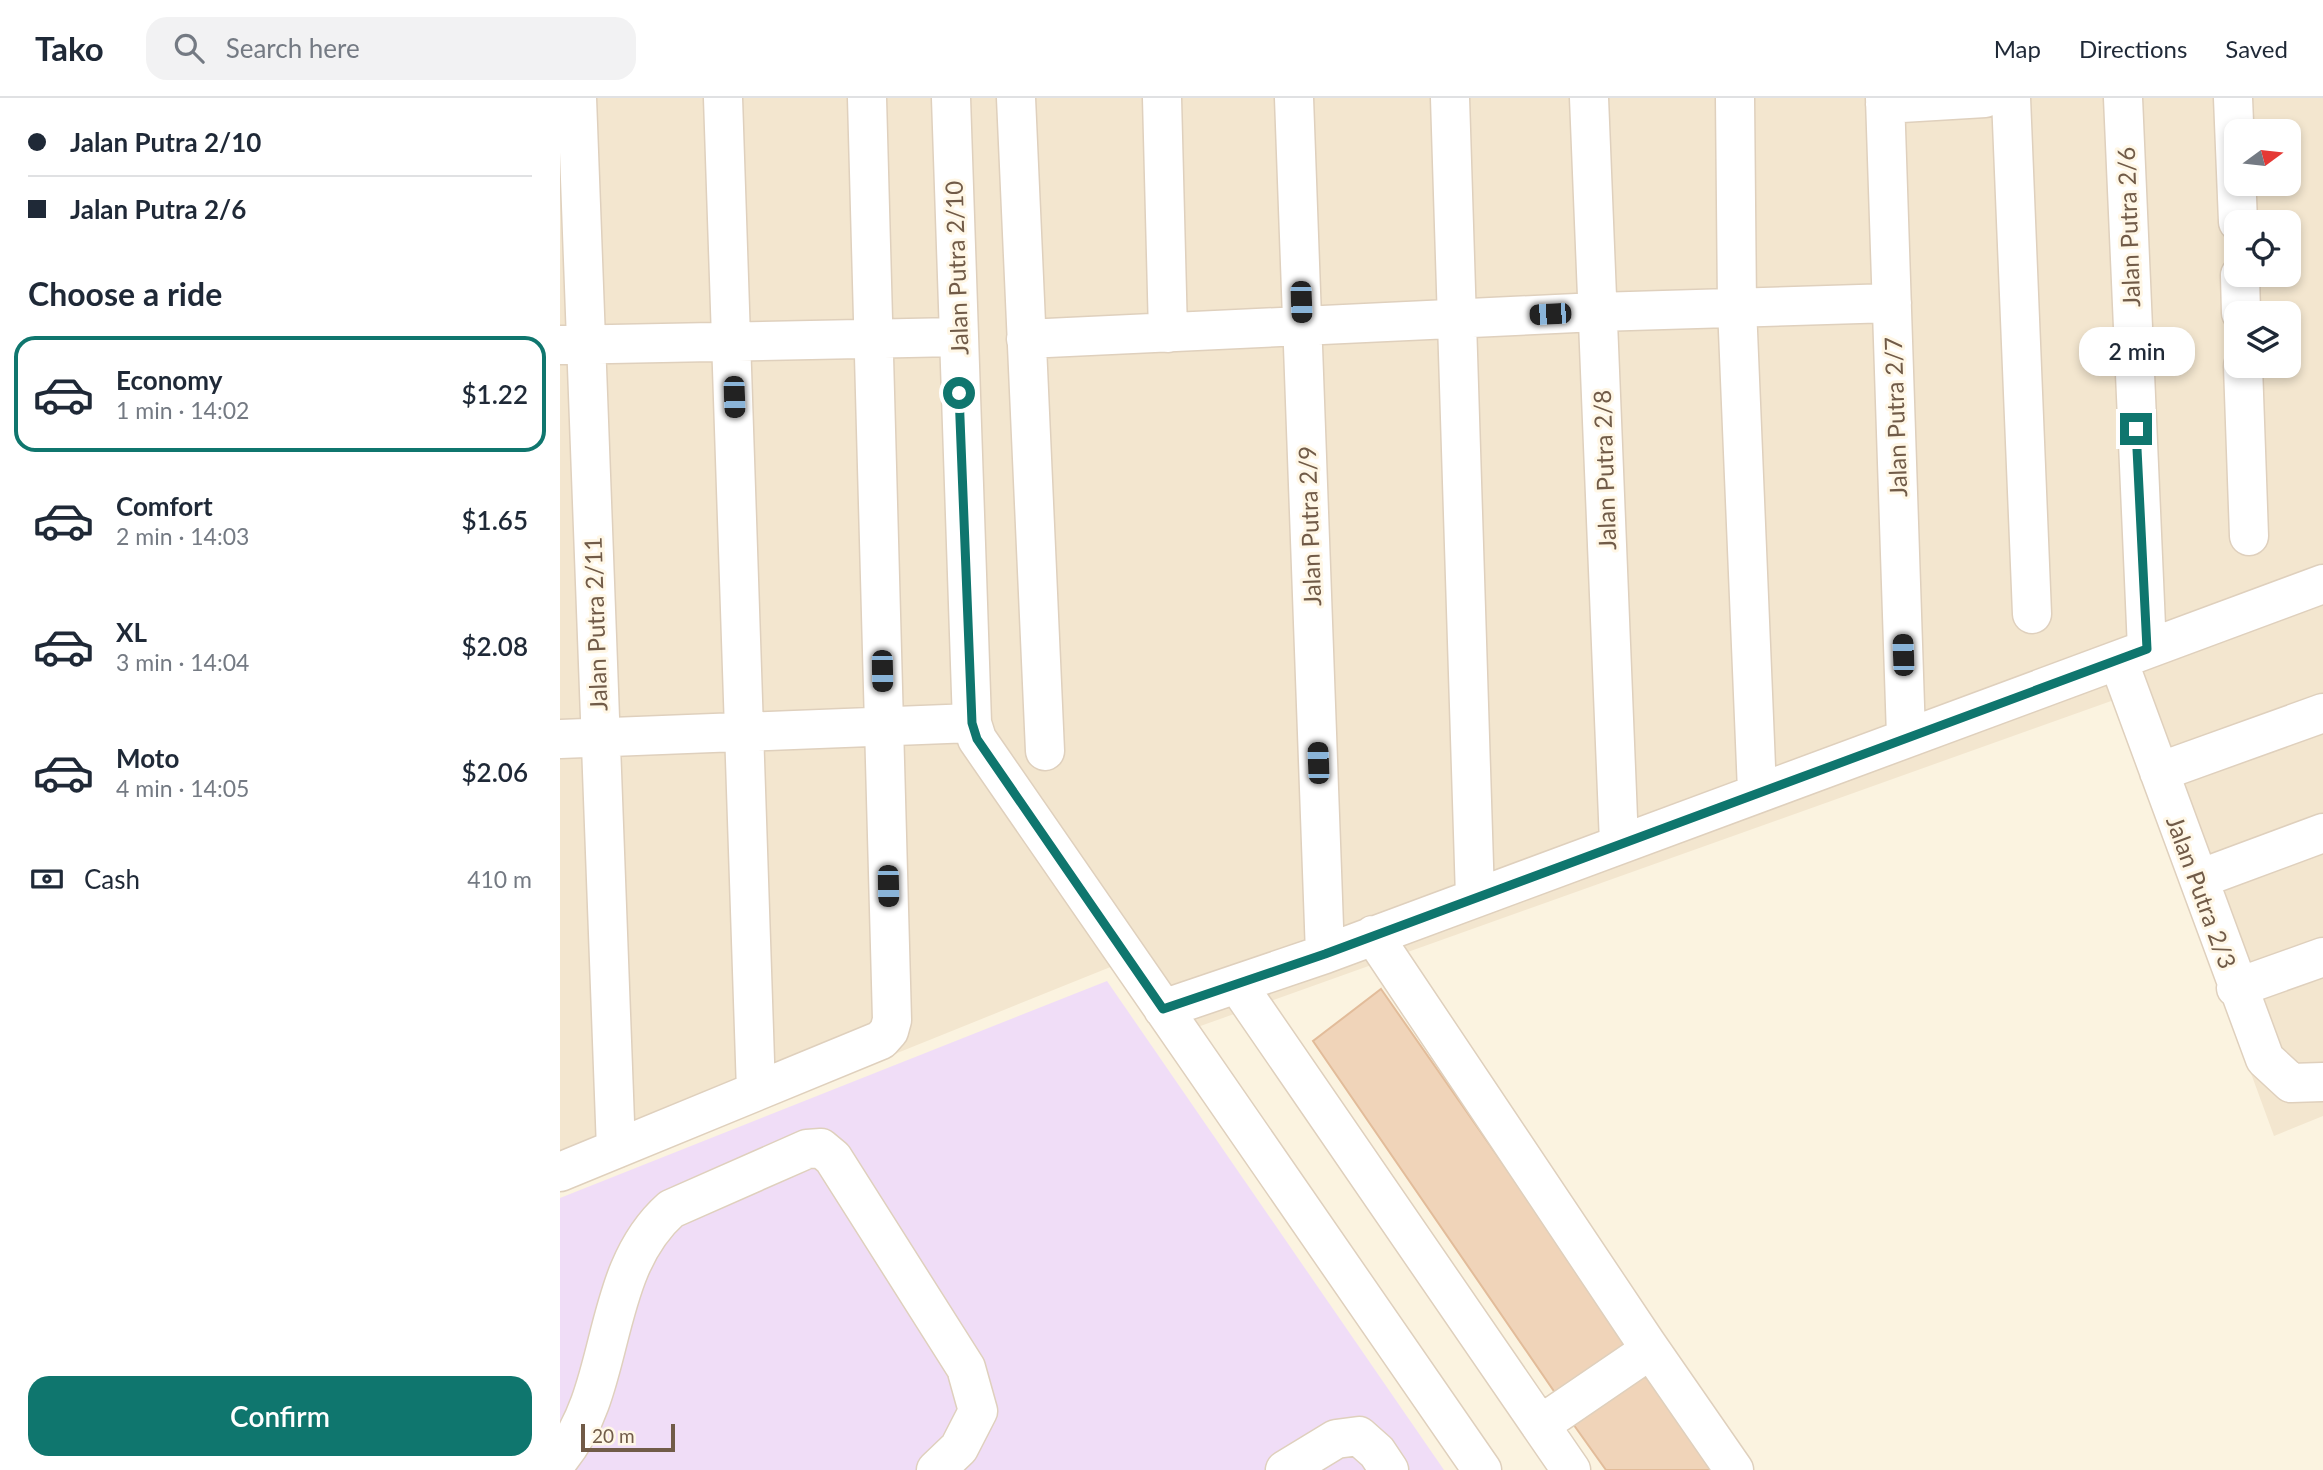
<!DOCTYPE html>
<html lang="en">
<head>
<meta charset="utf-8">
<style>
  :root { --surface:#fff; --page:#f2f2f3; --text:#1f2937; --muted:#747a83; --line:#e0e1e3; --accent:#0f766e }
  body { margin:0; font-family:Lato,sans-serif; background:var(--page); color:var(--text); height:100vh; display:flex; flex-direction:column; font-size:26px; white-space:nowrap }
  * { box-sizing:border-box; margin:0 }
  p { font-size:23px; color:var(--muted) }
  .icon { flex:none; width:38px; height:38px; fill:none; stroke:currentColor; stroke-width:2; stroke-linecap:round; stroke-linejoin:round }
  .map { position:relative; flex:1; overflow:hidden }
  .details { display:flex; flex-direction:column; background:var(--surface); width:560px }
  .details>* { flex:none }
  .guide { display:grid; align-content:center; height:154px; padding:0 28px; background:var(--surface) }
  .needle { width:46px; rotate:75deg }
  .controls { position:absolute; left:1664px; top:21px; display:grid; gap:14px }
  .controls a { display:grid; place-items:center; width:77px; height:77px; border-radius:14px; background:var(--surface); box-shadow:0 4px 10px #0003; font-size:35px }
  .scale { position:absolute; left:21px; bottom:18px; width:94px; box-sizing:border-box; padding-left:7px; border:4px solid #715b48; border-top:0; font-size:19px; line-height:24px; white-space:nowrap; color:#715b48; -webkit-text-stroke:5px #fff7e6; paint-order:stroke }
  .end { position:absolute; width:32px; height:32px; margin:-16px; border:9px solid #0f766e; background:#fff; box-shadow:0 0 0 4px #fff }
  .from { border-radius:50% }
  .bubble { position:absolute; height:49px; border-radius:21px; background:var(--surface); box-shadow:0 4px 10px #0003; font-size:23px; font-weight:600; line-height:49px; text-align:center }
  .car { position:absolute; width:21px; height:42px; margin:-21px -10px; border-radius:9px; box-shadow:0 0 5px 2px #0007; background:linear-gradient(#222 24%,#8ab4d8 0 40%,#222 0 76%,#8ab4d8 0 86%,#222 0) }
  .guide b { display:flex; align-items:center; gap:24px; height:66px; font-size:26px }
  .guide b+b { border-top:2px solid var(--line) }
  .guide i { width:18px; height:18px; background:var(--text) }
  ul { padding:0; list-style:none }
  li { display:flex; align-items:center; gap:21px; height:116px; margin:0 14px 10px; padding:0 14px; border:4px solid transparent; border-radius:21px }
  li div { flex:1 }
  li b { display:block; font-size:26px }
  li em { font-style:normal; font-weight:600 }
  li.selected { border-color:var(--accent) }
  li>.icon { width:63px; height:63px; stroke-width:1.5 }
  h2 { padding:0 28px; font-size:32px; line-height:84px }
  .pay { display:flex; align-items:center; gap:18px; height:77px; padding:0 28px; font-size:26px }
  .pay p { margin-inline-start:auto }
  .action { display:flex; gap:14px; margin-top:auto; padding:14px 28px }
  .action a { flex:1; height:80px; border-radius:21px; background:var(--accent); color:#fff; font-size:28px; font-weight:600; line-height:80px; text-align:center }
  header { display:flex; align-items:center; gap:42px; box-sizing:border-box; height:98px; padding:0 35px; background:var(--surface); border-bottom:2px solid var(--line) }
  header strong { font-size:33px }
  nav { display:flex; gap:38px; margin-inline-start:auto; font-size:24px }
  .search { width:490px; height:63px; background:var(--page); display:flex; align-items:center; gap:18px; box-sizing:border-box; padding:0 24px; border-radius:21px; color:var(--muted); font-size:26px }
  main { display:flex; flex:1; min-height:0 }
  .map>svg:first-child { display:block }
  .residential { fill:#f3e6cf; fill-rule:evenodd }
  .education { fill:#f0ddf7 }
  .building { fill:#f0d4b9; stroke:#e2bc9a; stroke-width:2 }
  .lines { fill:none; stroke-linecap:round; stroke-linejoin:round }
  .minor-casing { stroke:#dfd0bd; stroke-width:41 }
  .minor { stroke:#fff; stroke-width:38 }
  .route { stroke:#0f766e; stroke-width:9 }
  .labels { text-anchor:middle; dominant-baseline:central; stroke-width:6; stroke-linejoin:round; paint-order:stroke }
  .street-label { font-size:24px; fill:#715b48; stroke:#fff7e6 }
</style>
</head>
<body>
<header>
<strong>Tako</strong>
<div class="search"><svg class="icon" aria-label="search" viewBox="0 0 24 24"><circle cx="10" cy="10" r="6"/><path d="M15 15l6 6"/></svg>Search here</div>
<nav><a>Map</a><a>Directions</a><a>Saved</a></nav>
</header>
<main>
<section class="details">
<div class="guide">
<b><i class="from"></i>Jalan Putra 2/10</b>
<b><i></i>Jalan Putra 2/6</b>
</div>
<h2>Choose a ride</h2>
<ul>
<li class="selected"><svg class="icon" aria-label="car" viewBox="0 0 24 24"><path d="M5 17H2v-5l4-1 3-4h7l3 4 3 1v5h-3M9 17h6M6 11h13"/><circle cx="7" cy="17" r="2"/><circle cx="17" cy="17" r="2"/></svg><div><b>Economy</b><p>1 min · 14:02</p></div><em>$1.22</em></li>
<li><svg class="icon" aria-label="car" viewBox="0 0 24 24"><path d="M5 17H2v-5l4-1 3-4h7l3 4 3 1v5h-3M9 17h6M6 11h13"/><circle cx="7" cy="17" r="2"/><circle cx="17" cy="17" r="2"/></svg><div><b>Comfort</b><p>2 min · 14:03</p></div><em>$1.65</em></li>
<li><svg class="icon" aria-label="car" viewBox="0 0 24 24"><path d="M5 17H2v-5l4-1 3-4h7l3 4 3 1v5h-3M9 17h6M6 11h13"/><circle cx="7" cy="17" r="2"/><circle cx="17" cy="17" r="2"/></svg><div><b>XL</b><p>3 min · 14:04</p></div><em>$2.08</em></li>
<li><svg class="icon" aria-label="car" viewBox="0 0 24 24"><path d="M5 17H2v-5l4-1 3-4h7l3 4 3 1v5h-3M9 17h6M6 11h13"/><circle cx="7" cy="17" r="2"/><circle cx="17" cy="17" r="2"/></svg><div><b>Moto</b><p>4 min · 14:05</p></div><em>$2.06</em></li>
</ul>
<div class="pay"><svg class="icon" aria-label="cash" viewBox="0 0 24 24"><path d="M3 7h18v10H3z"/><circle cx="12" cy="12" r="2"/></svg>Cash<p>410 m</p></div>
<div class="action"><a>Confirm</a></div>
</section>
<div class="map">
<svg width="1763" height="1372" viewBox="0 0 1763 1372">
  <rect width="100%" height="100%" fill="#fbf3e0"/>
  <path class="residential" d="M 0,0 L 1763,0 L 1763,1018 L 1714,1038 L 1554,602 L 604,941 L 553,868 L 0,1091 ZM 1676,33 L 1729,33 L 1729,86 L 1676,86 ZM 1676,124 L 1729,124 L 1729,177 L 1676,177 ZM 1676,215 L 1729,215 L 1729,268 L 1676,268 Z"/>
  <path class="education" d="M 547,883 L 884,1372 L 0,1372 L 0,1100 Z"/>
  <path class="building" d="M 821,891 L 1071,1249 L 998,1299 L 753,943 Z
    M 1089,1270 L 1160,1372 L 1046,1372 L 1011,1323 Z"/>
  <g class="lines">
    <g class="minor-casing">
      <path id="minor" d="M 17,0 L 56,1051
        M 163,0 L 196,993
        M 391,0 L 412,625 L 417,641 L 922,1372
        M 456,0 L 485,653
        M 602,0 L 608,235
        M 734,0 L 765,856
        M 890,0 L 915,799
        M 1029,0 L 1059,745
        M 1175,0 L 1177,209 L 1197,693
        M 1325,0 L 1346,638
        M 1451,0 L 1472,516
        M 1563,0 L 1587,551
        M 1673,0 L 1678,124
        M 1325,6 L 1425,0
        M 1680,177 L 1681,215
        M 466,241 L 1037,214 L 1332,205
        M 0,247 L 397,239
        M 1683,268 L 1689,438
        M 1558,562 L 1705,961 L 1731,985 L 1763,984
        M 0,641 L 412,625
        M 1599,674 L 1763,615
        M 1639,781 L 1763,735
        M 813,837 L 1086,1245 L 1084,1256 L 980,1327
        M 677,886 L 1011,1372
        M 1676,890 L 1763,859
        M 603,911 L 765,856 L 1763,486
        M 0,1074 L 321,942 L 329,933 L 332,922 L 307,0
        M 1086,1245 L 1174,1372
        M 0,1360 C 58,1289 39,1175 111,1111 L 247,1051 L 261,1050 L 273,1060 L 406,1270 L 418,1313 L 399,1350 L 376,1372
        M 725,1372 L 776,1341 L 799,1338 L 817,1354 L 829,1372"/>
    </g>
    <use href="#minor" class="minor"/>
  </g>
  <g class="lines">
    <path class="route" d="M 399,295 L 412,625 L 417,641 L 603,911 L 765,856 L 1587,551 L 1576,331"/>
  </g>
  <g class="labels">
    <g class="street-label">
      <text transform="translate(1568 129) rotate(-92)">Jalan Putra 2/6</text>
      <text transform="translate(396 170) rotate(-92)">Jalan Putra 2/10</text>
      <text transform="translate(1335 319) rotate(-92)">Jalan Putra 2/7</text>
      <text transform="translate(1044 372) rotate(-92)">Jalan Putra 2/8</text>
      <text transform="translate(749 428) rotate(-92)">Jalan Putra 2/9</text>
      <text transform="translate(35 526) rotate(-92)">Jalan Putra 2/11</text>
      <text transform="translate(1642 794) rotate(70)">Jalan Putra 2/3</text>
    </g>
  </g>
</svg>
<div class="controls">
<a><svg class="needle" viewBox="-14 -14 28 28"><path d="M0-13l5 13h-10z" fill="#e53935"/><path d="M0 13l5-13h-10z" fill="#747a83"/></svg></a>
<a><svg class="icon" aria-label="locate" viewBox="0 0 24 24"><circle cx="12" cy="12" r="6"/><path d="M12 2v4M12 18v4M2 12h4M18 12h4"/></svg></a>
<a><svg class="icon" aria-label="layers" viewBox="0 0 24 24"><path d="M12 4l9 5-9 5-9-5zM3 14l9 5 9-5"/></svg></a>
</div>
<div class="scale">20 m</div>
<i class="end from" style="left:399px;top:295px"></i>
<i class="end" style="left:1576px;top:331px"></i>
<div class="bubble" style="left:1519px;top:229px;width:116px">2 min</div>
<i class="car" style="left:741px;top:204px;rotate:178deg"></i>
<i class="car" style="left:990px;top:216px;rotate:267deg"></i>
<i class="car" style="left:174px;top:299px;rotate:178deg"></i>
<i class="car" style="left:1343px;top:557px;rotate:358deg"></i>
<i class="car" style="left:322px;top:573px;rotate:179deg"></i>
<i class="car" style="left:758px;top:665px;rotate:358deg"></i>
<i class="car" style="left:328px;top:788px;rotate:179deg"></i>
</div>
</main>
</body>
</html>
